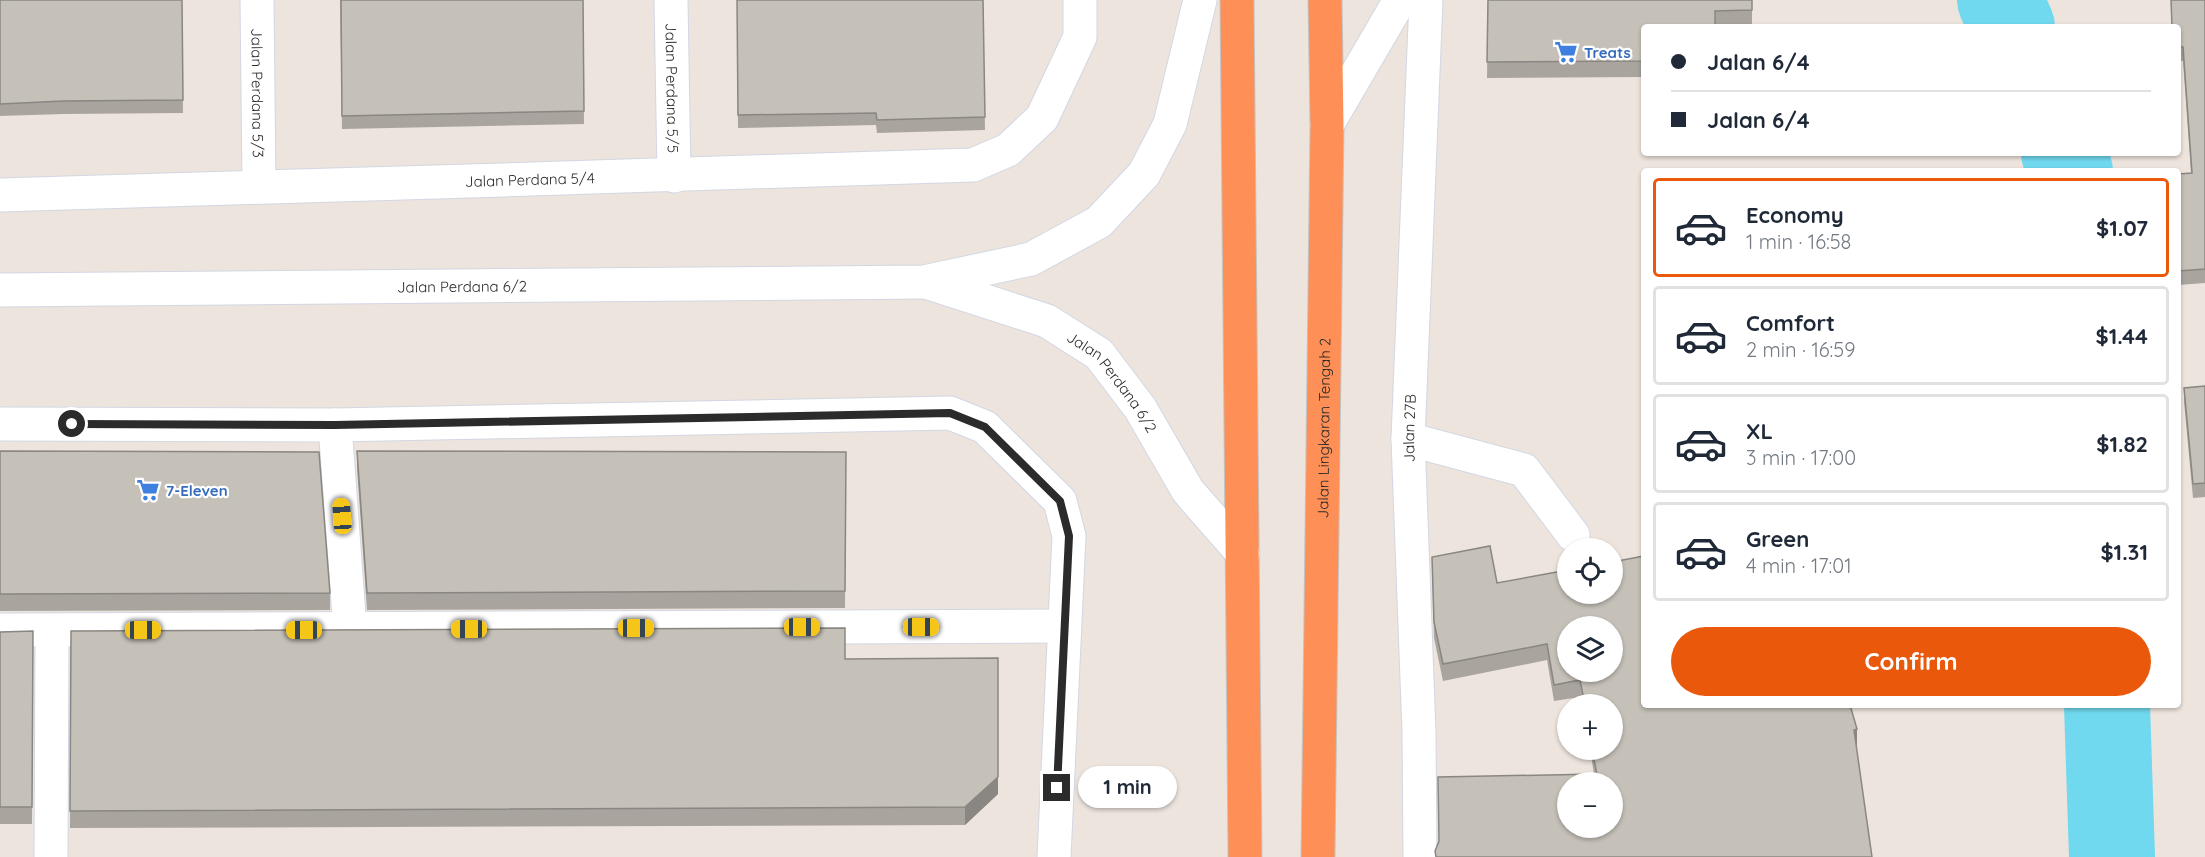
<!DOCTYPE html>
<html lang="en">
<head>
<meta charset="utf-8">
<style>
  :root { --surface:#fff; --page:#f2f2f3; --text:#1f2937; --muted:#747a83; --line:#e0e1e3; --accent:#ea580c }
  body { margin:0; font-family:Quicksand,sans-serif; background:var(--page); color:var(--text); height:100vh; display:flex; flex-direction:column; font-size:22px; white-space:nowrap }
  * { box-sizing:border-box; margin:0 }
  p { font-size:20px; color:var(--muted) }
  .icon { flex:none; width:33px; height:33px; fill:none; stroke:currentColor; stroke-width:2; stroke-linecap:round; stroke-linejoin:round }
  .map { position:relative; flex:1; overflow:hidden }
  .sheet { position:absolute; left:1641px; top:168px; width:540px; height:540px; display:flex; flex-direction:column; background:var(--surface); border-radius:6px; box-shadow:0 2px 4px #0004 }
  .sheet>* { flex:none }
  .top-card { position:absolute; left:1641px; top:24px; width:540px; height:132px; border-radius:6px; box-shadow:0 2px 4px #0004; display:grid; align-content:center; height:132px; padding:0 30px; background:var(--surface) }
  .buttons { position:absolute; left:1557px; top:538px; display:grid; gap:12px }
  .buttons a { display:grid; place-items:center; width:66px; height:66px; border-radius:50%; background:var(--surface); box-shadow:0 2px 4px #0004; font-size:30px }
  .end { position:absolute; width:27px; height:27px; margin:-14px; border:8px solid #2b2b2b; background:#fff; box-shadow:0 0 0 3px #fff }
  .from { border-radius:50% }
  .bubble { position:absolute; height:42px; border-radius:21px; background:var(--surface); box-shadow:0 2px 4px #0004; font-size:20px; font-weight:700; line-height:42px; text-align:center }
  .car { position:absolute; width:18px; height:36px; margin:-18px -9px; border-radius:8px; box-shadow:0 0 4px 2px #0007; background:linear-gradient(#f5c518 24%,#345 0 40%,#f5c518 0 76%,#345 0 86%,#f5c518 0) }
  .top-card b { display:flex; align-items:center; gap:21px; height:57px; font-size:22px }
  .top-card b+b { border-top:2px solid var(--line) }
  .top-card i { width:15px; height:15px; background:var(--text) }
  ul { padding:10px 0 0; list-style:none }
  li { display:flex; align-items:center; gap:18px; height:99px; margin:0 12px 9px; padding:0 18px; border:3px solid var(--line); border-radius:6px }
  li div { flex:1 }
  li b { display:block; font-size:22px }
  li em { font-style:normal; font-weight:700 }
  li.on { border-color:var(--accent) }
  li>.icon { width:54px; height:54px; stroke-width:1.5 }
  .cta { display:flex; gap:12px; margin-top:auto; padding:12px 30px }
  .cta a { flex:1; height:69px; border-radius:36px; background:var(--accent); color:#fff; font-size:24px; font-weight:700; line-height:69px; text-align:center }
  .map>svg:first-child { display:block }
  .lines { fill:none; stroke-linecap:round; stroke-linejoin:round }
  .river { stroke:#70d8ef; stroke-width:86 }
  .minor-casing { stroke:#d2d7e3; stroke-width:35 }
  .highway-casing { stroke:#c4c4c4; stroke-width:35 }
  .minor { stroke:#fff; stroke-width:33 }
  .highway { stroke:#fe9057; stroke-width:33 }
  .wall { fill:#a9a59e }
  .shaded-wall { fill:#8a8681 }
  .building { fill:#c5c0b8; stroke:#8a8681; stroke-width:1.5; fill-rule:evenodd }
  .route { stroke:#2b2b2b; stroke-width:8 }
  .labels { text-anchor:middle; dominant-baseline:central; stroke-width:4.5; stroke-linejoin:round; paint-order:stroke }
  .shop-label { font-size:15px; font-weight:bold; fill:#366cbe; stroke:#fff; text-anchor:start }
  .street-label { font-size:15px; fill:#2b2b2b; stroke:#fff }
</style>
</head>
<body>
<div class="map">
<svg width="2205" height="857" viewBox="0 0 2205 857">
  <rect width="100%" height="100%" fill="#ede4dd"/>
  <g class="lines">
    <path class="river" d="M 2000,0 L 2012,27
      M 2064,153 L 2070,171
      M 2107,705 L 2112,857"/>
    <g class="minor-casing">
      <g id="minor">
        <path id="s1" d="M 257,0 L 259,185"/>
        <path id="s2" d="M 671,0 L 674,176"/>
        <path d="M 1327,125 L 1400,0"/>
        <path id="s3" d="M 0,195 C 324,184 649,177 973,165 L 1008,150 L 1042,118 L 1080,37 L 1080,0"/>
        <path id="s4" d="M 926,282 L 1047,321 L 1099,354 L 1140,408 L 1188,491 L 1243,554"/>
        <path id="s5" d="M 0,290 L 924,282 L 1031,259 L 1099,222 L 1144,174 L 1170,124 L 1200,0"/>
        <path d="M 0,424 L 335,425 L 950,413 L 985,427 L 1060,501 L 1069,536 L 1054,857"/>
        <path d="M 335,425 L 350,630"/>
        <path d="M 1408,439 L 1524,470 L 1573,535"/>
        <path d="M 0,630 L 1064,626"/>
        <path d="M 51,857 L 52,631"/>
        <path id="s6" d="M 1420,857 L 1419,732 L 1408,439 L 1426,0"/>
      </g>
    </g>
    <g class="highway-casing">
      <g id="highway">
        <path d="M 1237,0 L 1245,857"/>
        <path id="s7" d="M 1318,857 L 1327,125 L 1325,0"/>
      </g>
    </g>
    <use href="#minor" class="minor"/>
    <use href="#highway" class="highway"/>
  </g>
  <path class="wall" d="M 0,0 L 182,0 L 183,113 L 64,114 L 0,116 Z
    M 340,0 L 583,0 L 584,124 L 342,129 Z
    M 737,0 L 983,0 L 985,130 L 877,133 L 876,125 L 738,128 Z
    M 1488,0 L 1752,0 L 1752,26 L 1644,27 L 1644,77 L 1487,78 Z
    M 2205,0 L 2205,283 L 2178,285 L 2178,174 L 2191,173 L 2183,61 L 2178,61 L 2178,27 Z
    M 2205,386 L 2205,497 L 2193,498 L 2184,402 L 2184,388 Z
    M 0,451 L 330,593 L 330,610 L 0,611 Z
    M 357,451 L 846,452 L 845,608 L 367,610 L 357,468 Z
    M 1432,557 L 1497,583 L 1857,746 L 1594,774 L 1590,750 L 1612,750 L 1612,705 L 1582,705 L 1580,697 L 1554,701 L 1547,660 L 1443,681 L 1434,638 Z
    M 33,631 L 32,824 L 0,824 L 0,632 Z
    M 71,631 L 845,659 L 998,794 L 965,825 L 70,828 Z"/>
  <path class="shaded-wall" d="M 1857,729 L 1857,746 L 1854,747 L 1854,730 Z
    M 998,777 L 998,794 L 965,825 L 965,807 Z"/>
  <path class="building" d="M 0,0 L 182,0 L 183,100 L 64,101 L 0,104 Z
    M 341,0 L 583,0 L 584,111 L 342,116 Z
    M 737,0 L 983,0 L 985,117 L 877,120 L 876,113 L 738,115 Z
    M 1488,0 L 1752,0 L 1752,10 L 1715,11 L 1715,27 L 1644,27 L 1644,61 L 1487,62 Z
    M 2171,0 L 2205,0 L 2205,269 L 2178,271 L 2178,174 L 2192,173 L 2183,47 L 2178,47 L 2178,27 L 2172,27 Z
    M 2205,386 L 2205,483 L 2193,484 L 2184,388 Z
    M 0,451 L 319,452 L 330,593 L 0,594 Z
    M 357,451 L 846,452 L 845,591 L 367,593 Z
    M 1490,546 L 1497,583 L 1568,570 L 1568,594 L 1612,594 L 1612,562 L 1644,556 L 1644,705 L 1850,705 L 1857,729 L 1854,730 L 1872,857 L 1436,857 L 1435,851 L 1439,841 L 1438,777 L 1597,774 L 1592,750 L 1612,750 L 1612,705 L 1585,705 L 1580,680 L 1554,685 L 1547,644 L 1443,664 L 1434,622 L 1432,557 ZM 1568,627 L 1612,627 L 1612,672 L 1568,672 ZM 1568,783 L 1612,783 L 1612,828 L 1568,828 Z
    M 845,628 L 845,659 L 998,658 L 998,777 L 965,807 L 70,811 L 71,631 Z
    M 33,631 L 32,807 L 0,807 L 0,632 Z"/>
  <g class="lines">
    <path class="route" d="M 72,424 L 335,425 L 950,413 L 985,427 L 1060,501 L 1069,536 L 1057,788"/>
  </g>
  <defs>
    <g id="supermarket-bare" transform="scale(1.8)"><path d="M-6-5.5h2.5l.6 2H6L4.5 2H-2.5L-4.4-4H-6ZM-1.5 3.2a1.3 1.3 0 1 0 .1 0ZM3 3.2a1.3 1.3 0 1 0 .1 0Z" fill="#3f7fe0" stroke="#fff" stroke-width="2.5" paint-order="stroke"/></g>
  </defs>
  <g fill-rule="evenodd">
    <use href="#supermarket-bare" x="1566" y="52"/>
    <use href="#supermarket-bare" x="148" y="490"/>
  </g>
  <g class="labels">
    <g class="shop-label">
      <text x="1584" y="52">Treats</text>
      <text x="166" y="490">7-Eleven</text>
    </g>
    <g class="street-label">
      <text stroke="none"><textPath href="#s2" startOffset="88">Jalan Perdana 5/5</textPath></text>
      <text stroke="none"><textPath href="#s1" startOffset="93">Jalan Perdana 5/3</textPath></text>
      <text stroke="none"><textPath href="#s3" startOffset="530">Jalan Perdana 5/4</textPath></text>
      <text stroke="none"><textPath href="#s5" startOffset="462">Jalan Perdana 6/2</textPath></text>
      <text stroke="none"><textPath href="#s4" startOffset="218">Jalan Perdana 6/2</textPath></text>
      <text stroke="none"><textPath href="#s7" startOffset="429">Jalan Lingkaran Tengah 2</textPath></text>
      <text stroke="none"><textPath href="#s6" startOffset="429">Jalan 27B</textPath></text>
    </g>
  </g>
</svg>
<div class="buttons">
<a><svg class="icon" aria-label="locate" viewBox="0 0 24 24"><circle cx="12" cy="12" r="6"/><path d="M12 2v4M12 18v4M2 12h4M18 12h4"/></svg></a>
<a><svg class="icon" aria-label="layers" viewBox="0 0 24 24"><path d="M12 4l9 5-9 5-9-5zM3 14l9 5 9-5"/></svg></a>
<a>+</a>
<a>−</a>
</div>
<i class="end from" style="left:72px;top:424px"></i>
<i class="end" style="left:1057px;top:788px"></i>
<div class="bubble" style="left:1078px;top:766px;width:99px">1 min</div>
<i class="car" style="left:342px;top:516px;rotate:356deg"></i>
<i class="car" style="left:802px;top:627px;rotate:90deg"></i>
<i class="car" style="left:921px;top:627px;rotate:90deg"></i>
<i class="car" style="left:636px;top:628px;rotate:90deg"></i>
<i class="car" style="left:469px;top:629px;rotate:270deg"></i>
<i class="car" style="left:143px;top:630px;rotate:90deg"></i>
<i class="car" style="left:304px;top:630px;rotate:270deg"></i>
<div class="top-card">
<b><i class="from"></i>Jalan 6/4</b>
<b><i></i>Jalan 6/4</b>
</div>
<section class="sheet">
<ul>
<li class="on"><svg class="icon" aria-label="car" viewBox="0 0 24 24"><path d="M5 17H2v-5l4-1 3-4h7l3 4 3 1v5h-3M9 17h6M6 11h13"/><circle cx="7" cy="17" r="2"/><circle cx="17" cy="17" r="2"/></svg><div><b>Economy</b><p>1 min · 16:58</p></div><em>$1.07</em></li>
<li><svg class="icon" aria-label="car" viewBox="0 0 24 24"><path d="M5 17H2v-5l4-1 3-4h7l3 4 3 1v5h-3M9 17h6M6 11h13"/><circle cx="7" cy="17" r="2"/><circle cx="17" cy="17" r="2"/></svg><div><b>Comfort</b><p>2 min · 16:59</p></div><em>$1.44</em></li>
<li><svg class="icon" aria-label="car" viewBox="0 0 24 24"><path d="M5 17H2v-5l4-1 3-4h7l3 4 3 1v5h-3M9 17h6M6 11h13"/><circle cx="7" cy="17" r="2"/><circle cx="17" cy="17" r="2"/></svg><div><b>XL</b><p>3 min · 17:00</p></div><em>$1.82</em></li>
<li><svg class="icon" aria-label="car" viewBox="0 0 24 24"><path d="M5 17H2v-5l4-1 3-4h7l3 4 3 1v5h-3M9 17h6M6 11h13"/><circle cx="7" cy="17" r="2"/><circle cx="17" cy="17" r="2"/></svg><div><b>Green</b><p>4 min · 17:01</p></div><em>$1.31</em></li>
</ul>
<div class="cta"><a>Confirm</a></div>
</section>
</div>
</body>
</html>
